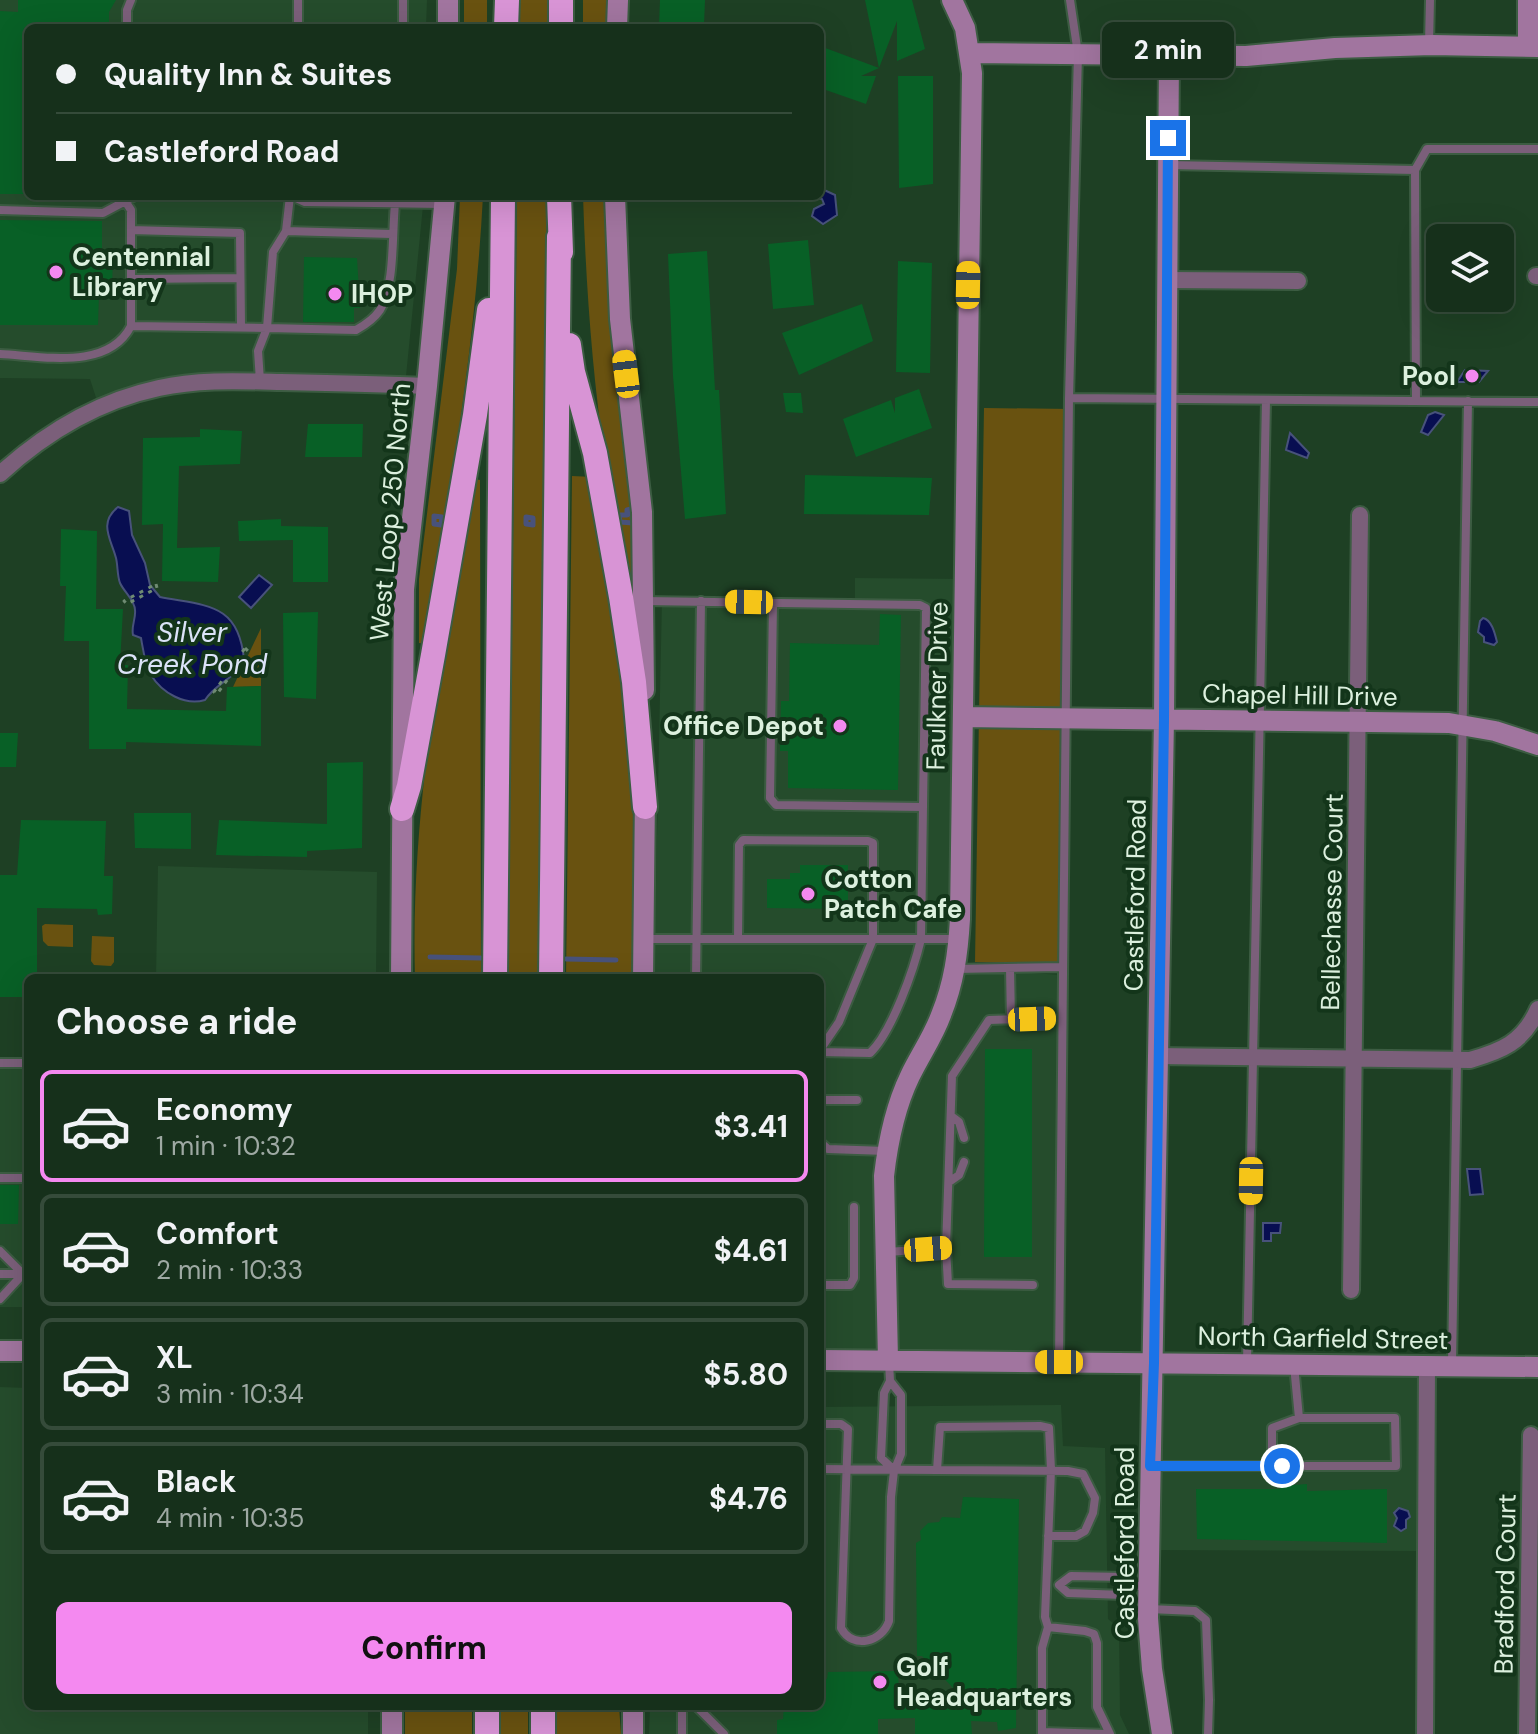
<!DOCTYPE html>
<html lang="en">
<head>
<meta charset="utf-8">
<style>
  :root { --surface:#16301b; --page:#233c28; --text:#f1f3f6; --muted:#9ea9a3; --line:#354b3a; --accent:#f489f0 }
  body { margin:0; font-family:"DM Sans",sans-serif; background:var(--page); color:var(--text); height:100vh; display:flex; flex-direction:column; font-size:30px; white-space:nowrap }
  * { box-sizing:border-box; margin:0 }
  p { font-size:26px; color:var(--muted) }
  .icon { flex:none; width:44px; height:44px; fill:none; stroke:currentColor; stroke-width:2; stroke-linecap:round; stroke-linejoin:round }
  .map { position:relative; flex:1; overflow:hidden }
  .panel { position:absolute; left:24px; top:974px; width:800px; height:736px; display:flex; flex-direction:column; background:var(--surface); border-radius:12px; box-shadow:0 8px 32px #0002,0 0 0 2px var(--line) }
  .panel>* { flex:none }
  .hud { position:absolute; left:24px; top:24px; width:800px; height:176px; border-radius:12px; box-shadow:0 8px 32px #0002,0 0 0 2px var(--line); display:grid; align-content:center; height:176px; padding:0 32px; background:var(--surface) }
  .fabs { position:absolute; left:1426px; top:224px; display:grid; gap:16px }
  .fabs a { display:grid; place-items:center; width:88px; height:88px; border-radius:12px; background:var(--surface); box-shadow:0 8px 32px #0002,0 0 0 2px var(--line); font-size:40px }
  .end { position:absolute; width:36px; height:36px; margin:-18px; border:10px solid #1a73e8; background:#fff; box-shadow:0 0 0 4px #fff }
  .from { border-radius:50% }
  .bubble { position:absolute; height:56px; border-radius:12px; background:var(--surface); box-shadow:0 8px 32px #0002,0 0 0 2px var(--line); font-size:26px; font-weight:700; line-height:56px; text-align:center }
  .car { position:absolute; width:24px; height:48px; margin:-24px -12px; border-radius:10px; box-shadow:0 0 6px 2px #0007; background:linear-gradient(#f5c518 24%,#345 0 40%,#f5c518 0 76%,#345 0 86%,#f5c518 0) }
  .hud b { display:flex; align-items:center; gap:28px; height:76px; font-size:30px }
  .hud b+b { border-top:2px solid var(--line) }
  .hud i { width:20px; height:20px; background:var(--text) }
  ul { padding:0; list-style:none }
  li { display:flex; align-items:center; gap:24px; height:112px; margin:0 16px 12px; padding:0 16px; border:4px solid var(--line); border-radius:12px }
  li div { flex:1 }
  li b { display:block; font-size:30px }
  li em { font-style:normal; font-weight:700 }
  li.selected { border-color:var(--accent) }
  li>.icon { width:72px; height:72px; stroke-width:1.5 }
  h2 { padding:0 32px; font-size:36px; line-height:96px }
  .action { display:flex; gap:16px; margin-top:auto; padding:16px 32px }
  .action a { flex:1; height:92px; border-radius:12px; background:var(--accent); color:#111; font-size:32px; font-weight:700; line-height:92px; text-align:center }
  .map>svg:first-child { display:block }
  .built { fill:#254c2c }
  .green { fill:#695210 }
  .water { fill:#080e51; stroke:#48527b; stroke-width:2 }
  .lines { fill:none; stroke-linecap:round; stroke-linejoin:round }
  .stream { stroke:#48527b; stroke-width:5 }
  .building { fill:#086026 }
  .lane-casing { stroke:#3c5c42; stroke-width:12 }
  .street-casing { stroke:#3c5c42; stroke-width:20 }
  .secondary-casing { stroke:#3c5c42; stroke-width:24 }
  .highway-casing { stroke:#3c5c42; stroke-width:28 }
  .path { stroke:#6f8b73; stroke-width:3; stroke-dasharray:4 6; stroke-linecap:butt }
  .lane { stroke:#7b5f7a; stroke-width:8 }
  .street { stroke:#7b5f7a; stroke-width:16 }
  .secondary { stroke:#a1759f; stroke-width:20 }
  .highway { stroke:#d894d5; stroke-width:24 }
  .route { stroke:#1a73e8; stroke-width:10 }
  .poi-dot { fill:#f489f0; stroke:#13351a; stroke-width:3 }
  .labels { text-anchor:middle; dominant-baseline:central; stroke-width:8; stroke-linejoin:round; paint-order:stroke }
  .poi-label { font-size:26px; font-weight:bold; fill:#dcf0de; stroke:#13351a; text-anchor:start }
  .street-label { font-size:26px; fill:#dcf0de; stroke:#13351a }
  .water-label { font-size:28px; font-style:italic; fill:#dbe3f8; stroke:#13351a }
</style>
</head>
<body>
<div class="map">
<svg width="1538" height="1734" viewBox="0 0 1538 1734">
  <rect width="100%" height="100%" fill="#1e4024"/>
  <path class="built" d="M 0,0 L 427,0 L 426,28 L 28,28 L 28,196 L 424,196 L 405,386 L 230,381 L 99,407 L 90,379 L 0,378 Z
    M 855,578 L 965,579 L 956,968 L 1062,975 L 1058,1362 L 820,1360 L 820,978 L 654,978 L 662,599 L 855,601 Z
    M 158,866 L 377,872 L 376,978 L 156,978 Z
    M 0,1067 L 28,1068 L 28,1307 L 0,1307 Z
    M 1150,1363 L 1427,1365 L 1425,1551 L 1149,1550 Z
    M 0,1387 L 28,1388 L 28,1706 L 368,1706 L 368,1734 L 0,1734 Z
    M 1061,1405 L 1063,1446 L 1105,1448 L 1108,1619 L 1119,1628 L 1120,1715 L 1129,1734 L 649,1734 L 650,1706 L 820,1706 L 820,1407 Z"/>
  <path class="green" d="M 464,0 L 487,0 L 487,28 L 464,28 Z
    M 520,0 L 549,0 L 549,28 L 519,28 Z
    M 583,0 L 607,0 L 607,28 L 583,28 Z
    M 460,196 L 483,196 C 475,347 450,495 425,644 L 419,643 L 419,579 L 457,269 Z
    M 517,196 L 547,196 L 538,978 L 508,978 Z
    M 583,196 L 606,196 L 613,350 L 634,535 L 636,628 C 626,571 614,515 605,459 C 592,372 586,284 583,196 Z
    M 984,408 L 1071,409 L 1062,964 L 975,962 Z
    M 572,476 L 593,477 L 628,722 L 635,824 L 633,978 L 566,978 Z
    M 470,478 L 480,480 L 481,978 L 415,978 C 410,809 443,643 470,478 Z
    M 261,628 L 261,686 L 233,687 Z
    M 45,924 L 73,925 L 73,947 L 48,946 L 43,941 L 42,926 Z
    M 92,936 L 114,937 L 114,962 L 111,966 L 94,965 L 91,961 Z
    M 405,1706 L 472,1706 L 472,1734 L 405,1734 Z
    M 499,1706 L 528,1706 L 528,1734 L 499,1734 Z
    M 557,1706 L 619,1706 L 621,1734 L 556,1734 Z"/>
  <path class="water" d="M 822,189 L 835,195 L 837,215 L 823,224 L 812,216 L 814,209 L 824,204 L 822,199 L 813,197 L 820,196 Z
    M 1465,370 L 1488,371 L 1479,382 L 1457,382 Z
    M 1435,412 L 1444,415 L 1428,435 L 1421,432 L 1428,415 Z
    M 1290,433 L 1309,453 L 1307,458 L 1286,450 Z
    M 118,507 L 129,511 L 132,535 L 145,563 L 150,585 L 160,597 C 205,606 239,602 244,660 C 235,679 216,683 205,700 C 185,706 162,693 151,675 C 145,665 143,649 141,638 L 133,635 C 131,626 136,619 135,610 C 135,600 124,592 120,583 C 117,575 118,566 116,558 C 111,539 98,523 118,507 Z
    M 259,575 L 272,585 L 251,608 L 239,597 Z
    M 1483,618 C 1492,620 1495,634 1497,642 L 1494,645 L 1484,642 L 1484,637 L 1478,632 L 1480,621 Z
    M 1467,1169 L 1480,1169 L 1483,1194 L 1470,1195 Z
    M 1263,1223 L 1281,1223 L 1280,1233 L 1271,1233 L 1271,1241 L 1263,1241 Z
    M 1399,1508 L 1408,1511 L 1410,1517 L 1406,1520 L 1406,1528 L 1401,1531 L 1394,1526 L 1397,1518 L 1394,1513 Z"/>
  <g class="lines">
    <path class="stream" d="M 631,509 L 633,523 L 620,522 L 619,515 L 627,515 L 627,510 Z
      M 434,516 L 442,517 L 441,525 L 434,524 Z
      M 526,517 L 533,518 L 533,525 L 526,524 Z
      M 430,957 L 481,958
      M 566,959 L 616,960"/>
  </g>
  <path class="building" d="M 18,0 L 116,0 L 109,12 L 109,28 L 28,28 L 28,194 L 0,194 L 0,11 L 18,12 Z
    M 660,0 L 705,0 L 704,25 L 659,27 Z
    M 865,0 L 912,0 L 925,49 L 897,61 L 897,21 L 879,68 Z
    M 820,46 L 879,68 L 861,76 L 876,76 L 866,104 L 820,88 Z
    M 898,76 L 933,76 L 933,184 L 899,188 Z
    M 0,220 L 102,221 L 102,251 L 113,251 L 112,293 L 99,293 L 98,325 L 0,325 Z
    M 808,240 L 814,305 L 773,309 L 768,244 Z
    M 707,251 L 715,390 L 719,390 L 726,514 L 685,519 L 673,376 L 668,254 Z
    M 304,257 L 357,258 L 360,308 L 354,308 L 354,322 L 303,322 Z
    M 898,261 L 932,263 L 930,373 L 896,372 Z
    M 862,304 L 873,341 L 799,375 L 782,333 Z
    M 919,389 L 932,428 L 856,457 L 843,419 L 891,400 L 895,413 L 895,398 Z
    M 783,393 L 801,393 L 803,413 L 786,412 Z
    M 308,424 L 363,424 L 362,457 L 305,457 Z
    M 200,429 L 242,431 L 240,464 L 179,466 L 177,548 L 220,547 L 218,582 L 162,581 L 163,524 L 142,525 L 143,438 L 200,437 Z
    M 805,475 L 932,478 L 929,515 L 804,514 Z
    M 281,519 L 281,526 L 328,527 L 328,582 L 293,582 L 293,540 L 239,541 L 238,521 Z
    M 61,529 L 97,531 L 96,609 L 123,609 L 120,665 L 128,665 L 127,709 L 226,711 L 227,687 L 261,686 L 261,746 L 126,742 L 126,749 L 89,749 L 89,641 L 64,641 L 66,586 L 60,586 Z
    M 318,612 L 316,699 L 284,697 L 283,613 Z
    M 880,614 L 901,615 L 898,790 L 788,788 L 788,751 L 780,751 L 781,701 L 789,701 L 790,643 L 879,645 Z
    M 0,733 L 18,733 L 16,767 L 0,767 Z
    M 363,762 L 362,848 L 307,851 L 307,857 L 216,855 L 219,820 L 327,824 L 327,763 Z
    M 134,813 L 191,813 L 191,849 L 135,848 Z
    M 21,820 L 106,821 L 104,876 L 113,876 L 112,914 L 98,915 L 97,909 L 37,908 L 37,978 L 28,978 L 28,997 L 0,997 L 0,875 L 17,875 Z
    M 800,865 L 848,865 L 848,909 L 767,908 L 767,879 L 790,879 L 790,873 L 800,873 Z
    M 985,1049 L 1032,1049 L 1032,1257 L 984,1257 Z
    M 0,1185 L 19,1185 L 18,1224 L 0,1224 Z
    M 1307,1484 L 1307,1491 L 1387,1489 L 1387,1543 L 1197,1539 L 1196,1489 L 1280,1489 L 1280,1486 Z
    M 963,1497 L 1019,1499 L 1016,1728 L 998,1731 L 997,1722 L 971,1721 L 972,1734 L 915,1734 L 915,1718 L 878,1719 L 878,1734 L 777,1734 L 777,1720 L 783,1719 L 784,1706 L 820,1706 L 820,1678 L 827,1679 L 828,1672 L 898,1671 L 899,1695 L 959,1694 L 922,1656 L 917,1656 L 916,1543 L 921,1540 L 920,1531 L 928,1523 L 939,1522 L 942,1517 L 960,1518 Z"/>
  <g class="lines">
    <g class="lane-casing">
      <path id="lane" d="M 1070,0 L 1078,54 L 1069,398 L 1538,402
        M 127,28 L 127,10 L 131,0
        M 298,28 L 298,0
        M 403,28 L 403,0
        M 1429,43 L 1430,0
        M 1168,165 L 1415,170
        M 292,196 L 305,202 L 442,204
        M 0,210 L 103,213 L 135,196
        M 131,230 L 240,233 L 241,325
        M 286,231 L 290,196
        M 392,234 L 286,231 L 273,252 L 267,328 L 356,330 C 365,325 374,319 380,310 C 395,287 392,232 395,204
        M 131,279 L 240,278
        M 131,326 L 267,328 L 258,351 L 260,381
        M 0,354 C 42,356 108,371 131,326 L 131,210 L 125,201 L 125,196
        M 1416,401 L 1415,170 L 1427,149 L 1538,149
        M 773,603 L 770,798 L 776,805 L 922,807
        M 644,939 L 921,939 L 926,608 L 920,605 L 644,601
        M 738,939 L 739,845 L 743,840 L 868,841 L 873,843 L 873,939 L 839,1022 L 820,1050
        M 1010,968 L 1011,1020
        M 956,969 L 1062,967
        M 696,978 L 701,601
        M 820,1052 L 870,1053 C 892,1032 914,969 921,939 L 959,939
        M 0,1063 L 28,1063
        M 820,1100 L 857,1100
        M 951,1116 L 959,1122 L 964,1138
        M 820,1142 L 828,1149 L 886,1151
        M 0,1178 L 28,1178
        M 949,1182 L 959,1175 L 964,1162
        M 946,1248 L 952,1076 L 989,1020 L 1052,1018
        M 0,1251 L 23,1274 L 28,1273
        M 887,1252 L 946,1248 L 948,1284 L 1033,1285
        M 0,1274 L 23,1274
        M 820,1285 L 850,1285 L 854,1278 L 854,1207
        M 0,1299 L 23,1274
        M 1059,1361 L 1069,398
        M 889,1362 L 890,1381 L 884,1393 L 881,1458 L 894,1470
        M 1247,1363 L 1266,400
        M 1452,1364 L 1468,401
        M 1294,1365 L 1299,1418
        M 820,1424 L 841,1424 L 848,1429 L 841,1628 C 853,1650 882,1642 889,1621 L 891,1497 L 894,1471 L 901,1454 L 901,1395 L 890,1381
        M 1272,1465 L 1272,1428 L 1299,1418 L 1395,1418 L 1396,1466 L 1306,1466
        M 1151,1466 L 1282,1466
        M 820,1469 L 937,1470 L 940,1427 L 1040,1426 L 1049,1428 L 1051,1470 L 1045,1617 L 1048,1627 L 1085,1631 L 1094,1634 L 1097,1643 L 1097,1707 L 1110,1734
        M 937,1470 L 1068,1471 L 1083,1474 L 1095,1498 L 1093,1513 L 1085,1531 L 1076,1536 L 1048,1536
        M 1134,1586 L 1125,1577 L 1071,1576 L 1059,1585 L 1068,1593 L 1124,1595 L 1134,1586 L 1149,1586
        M 1149,1609 L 1195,1611 L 1206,1620 L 1209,1700 L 1208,1734
        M 696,1706 L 724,1734
        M 1042,1732 L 1107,1734
        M 682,1734 L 682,1706
        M 1042,1734 L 1042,1648 L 1048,1627"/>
    </g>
    <g class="street-casing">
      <path id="street" d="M 1536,276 L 1538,276
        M 1167,280 L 1298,281
        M 0,474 C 46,432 98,401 159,388 C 199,379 240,381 281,382 C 330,383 378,384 427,386
        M 1157,1056 L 1470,1060 C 1501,1051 1523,1043 1538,1009
        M 1351,1290 L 1360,515
        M 1425,1734 L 1427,1365
        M 1527,1734 L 1531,1435"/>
    </g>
    <g class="secondary-casing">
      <path id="secondary" d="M 448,28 L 448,0
        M 617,28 L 618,0
        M 1528,47 L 1528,0
        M 970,53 L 1246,56 L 1335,48 L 1432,45 L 1538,47
        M 615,196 L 620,319 L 642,512 L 644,690
        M 963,717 L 1449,723 L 1495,731 L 1538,745
        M 401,978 L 404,589 L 427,386 L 445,196
        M 643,978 L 645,794
        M 0,1351 L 28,1351
        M 820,1360 L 1538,1367
        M 888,1360 L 884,1176 C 888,1141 895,1107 910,1076 C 920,1055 933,1037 941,1015 C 954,983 958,953 960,919 L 972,73 L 965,28 L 952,0
        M 392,1734 L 392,1706
        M 633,1734 L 633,1706
        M 1162,1734 L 1152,1669 L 1148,1618 L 1164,719 L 1169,56"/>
    </g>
    <g class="highway-casing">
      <path id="highway" d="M 506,28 L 507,0
        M 561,28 L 561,0
        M 559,196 L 561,252
        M 569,345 L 573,372 L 595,453 L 621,597 L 634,682 L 645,807
        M 402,809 L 409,786 L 433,655 L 475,415 L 489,310
        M 495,978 L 503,196
        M 551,978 L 559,237
        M 487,1734 L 487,1706
        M 543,1734 L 543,1706"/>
    </g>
    <path class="path" d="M 156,584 L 157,588 L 127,604 L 124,601 Z
      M 245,648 L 248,651 L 217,694 L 214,692 Z"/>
    <use href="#lane" class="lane"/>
    <use href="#street" class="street"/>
    <use href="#secondary" class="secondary"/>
    <use href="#highway" class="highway"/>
  </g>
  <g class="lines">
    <path class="route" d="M 1168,138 L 1164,719 L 1154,1363 L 1150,1466 L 1282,1466"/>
  </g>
  <g class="poi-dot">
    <circle cx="56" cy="272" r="8"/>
    <circle cx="335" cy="294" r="8"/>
    <circle cx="1472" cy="376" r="8"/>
    <circle cx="840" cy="726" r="8"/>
    <circle cx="808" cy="894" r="8"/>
    <circle cx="880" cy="1682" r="8"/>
  </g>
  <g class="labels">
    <g class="poi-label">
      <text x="72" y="257">Centennial<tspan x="72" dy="30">Library</tspan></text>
      <text x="351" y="294">IHOP</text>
      <text x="1456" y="376" text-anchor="end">Pool</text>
      <text x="824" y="726" text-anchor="end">Office Depot</text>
      <text x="824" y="879">Cotton<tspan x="824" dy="30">Patch Cafe</tspan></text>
      <text x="896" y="1667">Golf<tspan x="896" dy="30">Headquarters</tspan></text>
    </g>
    <g class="street-label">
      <text transform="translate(390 512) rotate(-85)">West Loop 250 North</text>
      <text transform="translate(937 686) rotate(-89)">Faulkner Drive</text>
      <text transform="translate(1300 695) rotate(1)">Chapel Hill Drive</text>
      <text transform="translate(1135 895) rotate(-89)">Castleford Road</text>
      <text transform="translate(1332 902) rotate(-89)">Bellechasse Court</text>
      <text transform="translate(1323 1338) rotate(1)">North Garfield Street</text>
      <text transform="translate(1125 1543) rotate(-90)">Castleford Road</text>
      <text transform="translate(1505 1584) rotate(-89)">Bradford Court</text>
    </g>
    <g class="water-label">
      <text x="192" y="632">Silver<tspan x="192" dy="32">Creek Pond</tspan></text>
    </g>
  </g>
</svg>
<div class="fabs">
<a><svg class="icon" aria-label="layers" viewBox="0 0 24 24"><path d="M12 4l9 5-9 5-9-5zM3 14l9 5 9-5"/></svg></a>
</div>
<i class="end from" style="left:1282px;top:1466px"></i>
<i class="end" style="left:1168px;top:138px"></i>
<div class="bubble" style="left:1102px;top:22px;width:132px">2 min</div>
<i class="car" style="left:968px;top:285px;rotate:1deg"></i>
<i class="car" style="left:626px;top:374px;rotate:353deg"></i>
<i class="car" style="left:749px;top:602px;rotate:271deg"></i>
<i class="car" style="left:1032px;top:1019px;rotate:88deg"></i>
<i class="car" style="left:1251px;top:1181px;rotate:181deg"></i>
<i class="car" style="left:928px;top:1249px;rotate:86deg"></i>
<i class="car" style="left:1059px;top:1362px;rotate:270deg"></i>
<div class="hud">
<b><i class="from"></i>Quality Inn &amp; Suites</b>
<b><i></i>Castleford Road</b>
</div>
<section class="panel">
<h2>Choose a ride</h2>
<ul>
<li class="selected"><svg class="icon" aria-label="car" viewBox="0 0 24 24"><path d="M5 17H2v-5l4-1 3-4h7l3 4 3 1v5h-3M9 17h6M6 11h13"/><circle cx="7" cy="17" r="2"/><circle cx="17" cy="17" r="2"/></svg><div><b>Economy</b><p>1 min · 10:32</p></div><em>$3.41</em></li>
<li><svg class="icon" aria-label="car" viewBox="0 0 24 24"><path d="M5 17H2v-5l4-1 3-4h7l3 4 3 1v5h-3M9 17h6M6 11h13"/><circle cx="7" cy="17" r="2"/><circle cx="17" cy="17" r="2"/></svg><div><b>Comfort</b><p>2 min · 10:33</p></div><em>$4.61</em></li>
<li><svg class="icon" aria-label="car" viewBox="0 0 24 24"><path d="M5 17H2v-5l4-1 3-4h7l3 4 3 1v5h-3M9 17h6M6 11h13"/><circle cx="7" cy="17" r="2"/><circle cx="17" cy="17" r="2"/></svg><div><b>XL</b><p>3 min · 10:34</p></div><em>$5.80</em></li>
<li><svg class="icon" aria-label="car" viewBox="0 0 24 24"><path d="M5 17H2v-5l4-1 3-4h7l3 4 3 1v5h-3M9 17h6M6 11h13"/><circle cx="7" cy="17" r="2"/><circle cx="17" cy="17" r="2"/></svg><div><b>Black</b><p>4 min · 10:35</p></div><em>$4.76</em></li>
</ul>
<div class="action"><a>Confirm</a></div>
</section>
</div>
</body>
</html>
